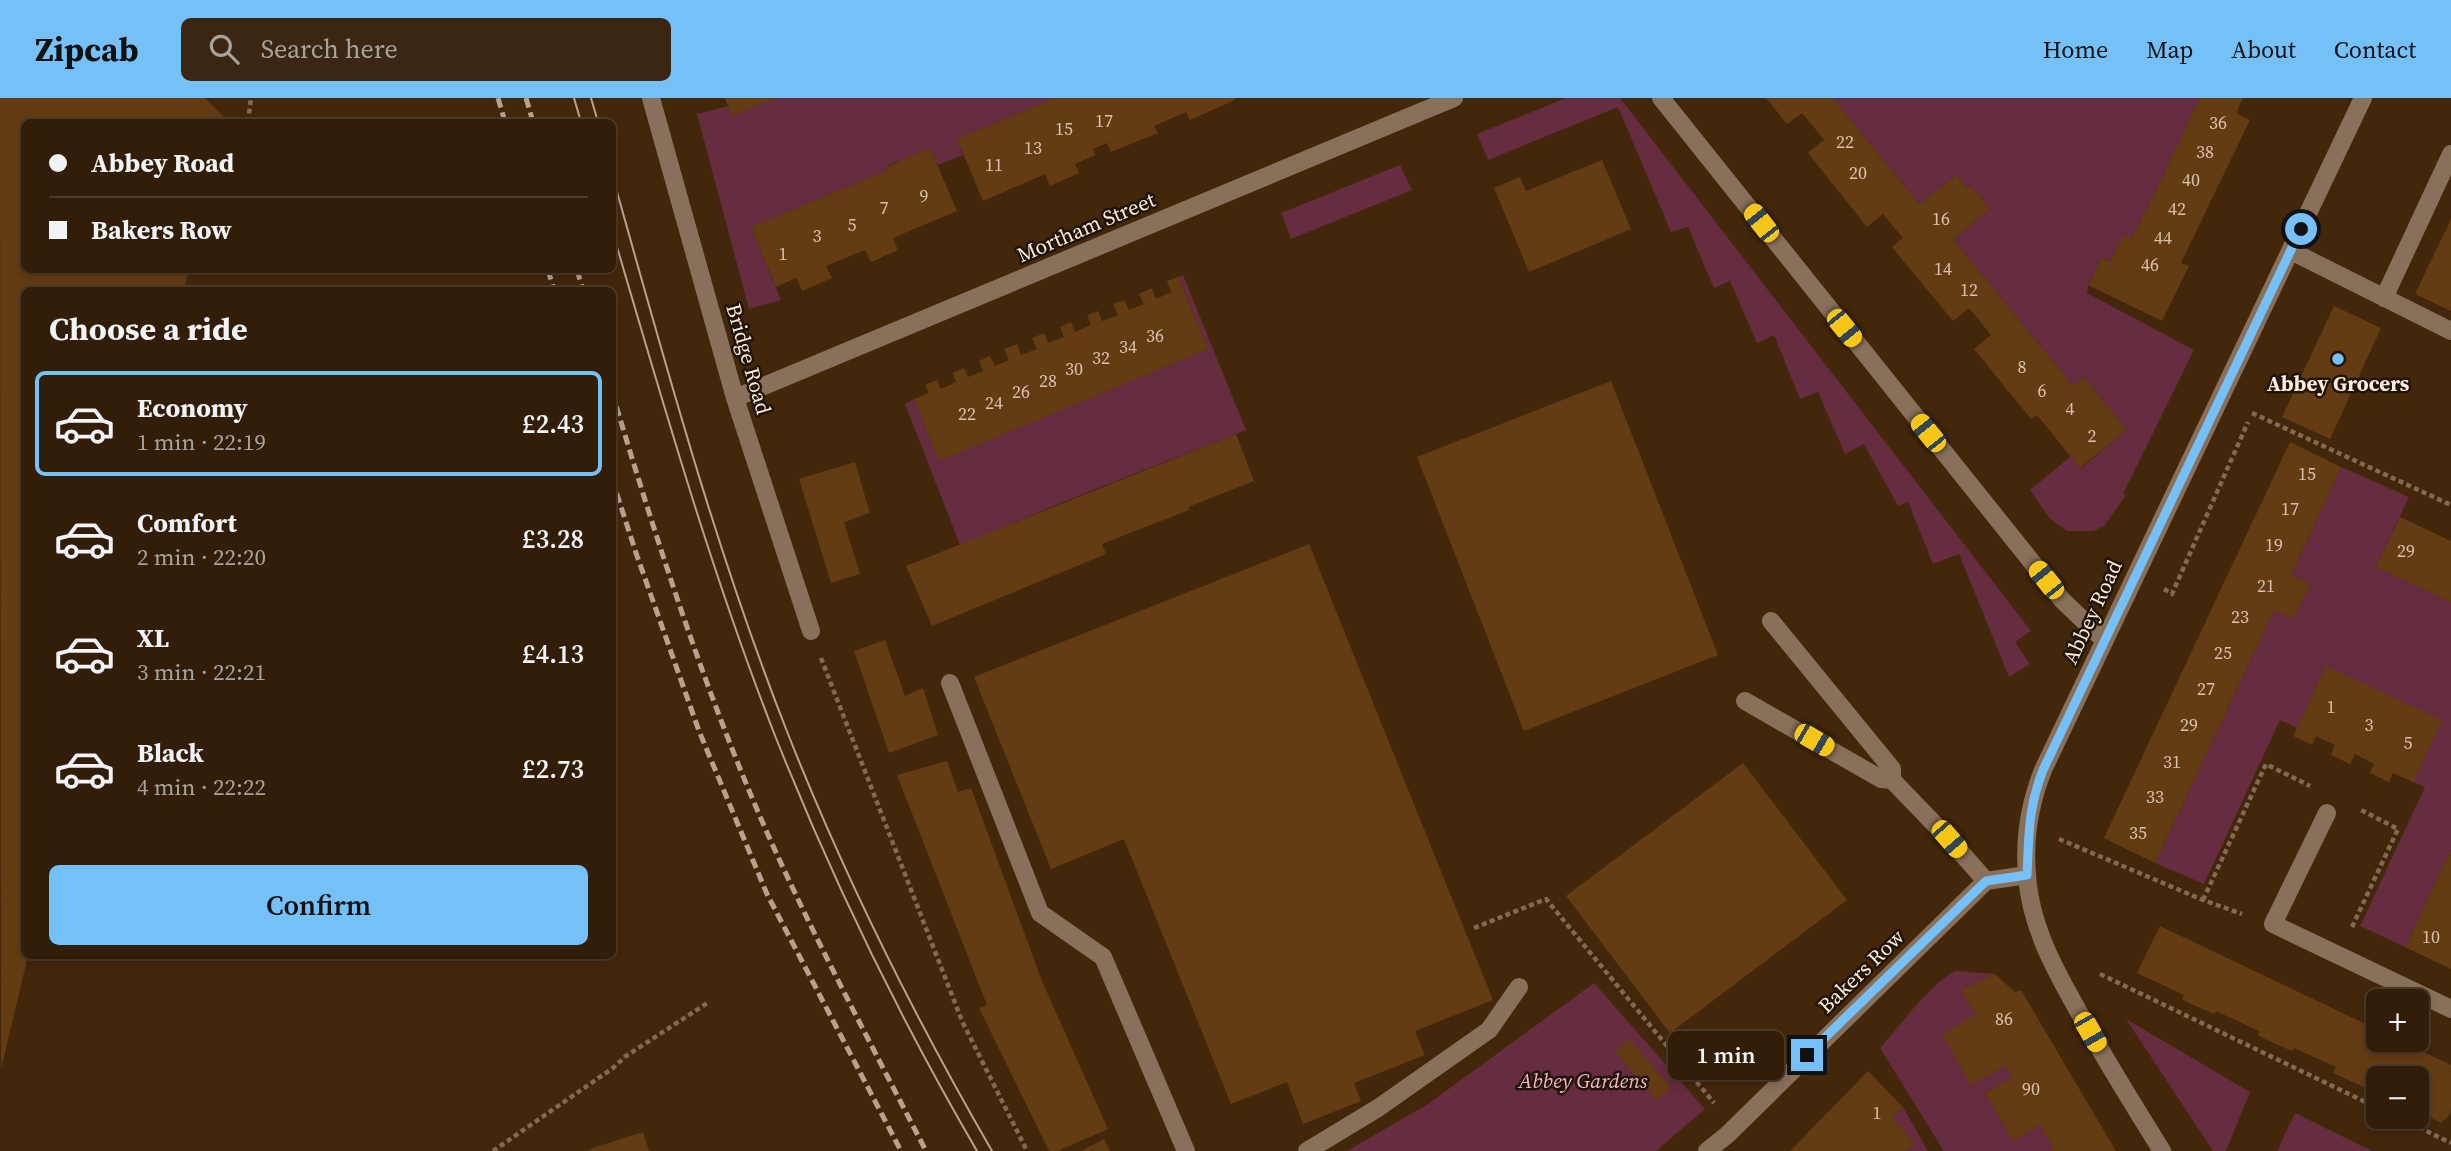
<!DOCTYPE html>
<html lang="en">
<head>
<meta charset="utf-8">
<style>
  :root { --surface:#321d08; --page:#3a2612; --text:#f1f3f6; --muted:#a8a29c; --line:#4d3b29; --accent:#75c0f6 }
  body { margin:0; font-family:"Source Serif 4",serif; background:var(--page); color:var(--text); height:100vh; display:flex; flex-direction:column; font-size:26px; white-space:nowrap }
  * { box-sizing:border-box; margin:0 }
  p { font-size:23px; color:var(--muted) }
  .icon { flex:none; width:38px; height:38px; fill:none; stroke:currentColor; stroke-width:2; stroke-linecap:round; stroke-linejoin:round }
  .map { position:relative; flex:1; overflow:hidden }
  .drawer { position:absolute; left:21px; top:189px; width:595px; height:672px; display:flex; flex-direction:column; background:var(--surface); border-radius:10px; box-shadow:0 4px 10px #0003,0 0 0 2px var(--line) }
  .drawer>* { flex:none }
  .top-card { position:absolute; left:21px; top:21px; width:595px; height:154px; border-radius:10px; box-shadow:0 4px 10px #0003,0 0 0 2px var(--line); display:grid; align-content:center; height:154px; padding:0 28px; background:var(--surface) }
  .tools { position:absolute; left:2366px; top:891px; display:grid; gap:14px }
  .tools a { display:grid; place-items:center; width:63px; height:63px; border-radius:10px; background:var(--surface); box-shadow:0 4px 10px #0003,0 0 0 2px var(--line); font-size:35px }
  .end { position:absolute; width:32px; height:32px; margin:-16px; border:9px solid #75c0f6; background:#111; box-shadow:0 0 0 4px #111 }
  .from { border-radius:50% }
  .bubble { position:absolute; height:49px; border-radius:10px; background:var(--surface); box-shadow:0 4px 10px #0003,0 0 0 2px var(--line); font-size:23px; font-weight:600; line-height:49px; text-align:center }
  .car { position:absolute; width:21px; height:42px; margin:-21px -10px; border-radius:9px; box-shadow:0 0 5px 2px #0007; background:linear-gradient(#f5c518 24%,#345 0 40%,#f5c518 0 76%,#345 0 86%,#f5c518 0) }
  .top-card b { display:flex; align-items:center; gap:24px; height:66px; font-size:26px }
  .top-card b+b { border-top:2px solid var(--line) }
  .top-card i { width:18px; height:18px; background:var(--text) }
  ul { padding:0; list-style:none }
  li { display:flex; align-items:center; gap:21px; height:105px; margin:0 14px 10px; padding:0 14px; border:4px solid transparent; border-radius:10px }
  li div { flex:1 }
  li b { display:block; font-size:26px }
  li em { font-style:normal; font-weight:600 }
  li.current { border-color:var(--accent) }
  li>.icon { width:63px; height:63px; stroke-width:1.5 }
  h2 { padding:0 28px; font-size:32px; line-height:84px }
  .button { display:flex; gap:14px; margin-top:auto; padding:14px 28px }
  .button a { flex:1; height:80px; border-radius:10px; background:var(--accent); color:#111; font-size:28px; font-weight:600; line-height:80px; text-align:center }
  header { display:flex; align-items:center; gap:42px; box-sizing:border-box; height:98px; padding:0 35px; background:var(--accent); color:#111 }
  header strong { font-size:33px }
  nav { display:flex; gap:38px; margin-inline-start:auto; font-size:24px }
  .search { width:490px; height:63px; background:var(--page); display:flex; align-items:center; gap:18px; box-sizing:border-box; padding:0 24px; border-radius:10px; color:var(--muted); font-size:26px }
  .map>svg:first-child { display:block }
  .green { fill:#662c3f }
  .building { fill:#643c14 }
  .lines { fill:none; stroke-linecap:round; stroke-linejoin:round }
  .path { stroke:#826a53; stroke-width:4.5; stroke-dasharray:5 3.5; stroke-linecap:butt }
  .minor { stroke:#88705b; stroke-width:18 }
  .tram { stroke:#b8a28e; stroke-width:2 }
  .rail { stroke:#b8a28e; stroke-width:5; stroke-dasharray:10 5; stroke-linecap:butt }
  .route { stroke:#75c0f6; stroke-width:9 }
  .poi-dot { fill:#75c0f6; stroke:#201308; stroke-width:2.5 }
  .labels { text-anchor:middle; dominant-baseline:central; stroke-width:5; stroke-linejoin:round; paint-order:stroke }
  .number-label { font-size:18px; fill:#d8c0ab }
  .street-label { font-size:21px; fill:#ffecdd; stroke:#201308 }
  .poi-label { font-size:21px; font-weight:bold; fill:#ffecdd; stroke:#201308 }
  .park-label { font-size:21px; font-style:italic; fill:#f3b4c4; stroke:#201308 }
</style>
</head>
<body>
<header>
<strong>Zipcab</strong>
<div class="search"><svg class="icon" aria-label="search" viewBox="0 0 24 24"><circle cx="10" cy="10" r="6"/><path d="M15 15l6 6"/></svg>Search here</div>
<nav><a>Home</a><a>Map</a><a>About</a><a>Contact</a></nav>
</header>
<div class="map">
<svg width="2451" height="1053" viewBox="0 0 2451 1053">
  <rect width="100%" height="100%" fill="#42270b"/>
  <path class="green" d="M 776,0 L 1056,0 L 957,41 L 963,57 L 938,67 L 930,51 L 887,68 L 888,72 L 751,129 L 781,202 L 749,211 L 697,16 L 728,8 L 732,18 Z
    M 1566,0 L 1620,0 L 2031,533 L 2015,544 L 2030,566 L 2009,579 L 1959,456 L 1933,466 L 1908,404 L 1898,408 L 1864,346 L 1845,356 L 1818,294 L 1800,301 L 1774,237 L 1757,245 L 1730,183 L 1714,190 L 1688,129 L 1671,134 L 1618,9 L 1488,62 L 1477,36 Z
    M 1833,0 L 2200,0 L 2132,141 L 2123,137 L 2110,164 L 2101,160 L 2088,187 L 2087,195 L 2194,252 L 2123,396 L 2126,397 L 2104,428 L 2093,433 L 2067,433 L 2050,421 L 2030,392 L 2071,358 L 2081,370 L 2127,332 L 2084,279 L 2073,288 L 1953,141 L 1990,111 L 1971,88 L 1967,91 L 1956,77 L 1919,106 Z
    M 1400,67 L 1412,92 L 1291,141 L 1281,115 Z
    M 1183,177 L 1246,332 L 1081,397 L 960,447 L 905,306 L 914,301 L 939,362 L 1208,251 L 1178,179 Z
    M 2341,369 L 2409,399 L 2376,469 L 2451,504 L 2451,752 L 2405,849 L 2360,828 L 2425,689 L 2413,684 L 2326,568 L 2297,630 L 2280,622 L 2204,786 L 2155,765 L 2274,512 L 2293,521 L 2310,486 L 2291,477 Z
    M 1956,873 L 1995,876 L 1961,892 L 1976,917 L 1971,986 L 2005,967 L 2012,980 L 1985,995 L 2013,1043 L 2040,1027 L 2054,1050 L 2049,1053 L 1944,1053 L 1880,950 C 1899,929 1932,883 1956,873 Z
    M 1594,885 L 1705,1011 L 1656,1053 L 1347,1053 L 1428,1006 Z
    M 2126,921 L 2250,994 L 2226,1053 L 2213,1053 Z
    M 1903,1009 L 1928,1053 L 1906,1053 L 1915,1045 L 1892,1020 Z
    M 2295,1015 L 2372,1053 L 2277,1053 Z"/>
  <path class="building" d="M 0,0 L 205,0 L 225,20 L 224,24 L 24,24 L 24,172 L 189,172 L 184,192 L 24,192 L 24,858 L 28,858 L 1,971 Z
    M 725,0 L 776,0 L 732,18 Z
    M 1056,0 L 1235,0 L 1235,2 L 1190,22 L 1186,14 L 1154,28 L 1158,35 L 1111,54 L 1107,45 L 1093,51 L 1095,57 L 1075,66 L 1079,75 L 1050,88 L 1045,76 L 983,103 L 957,41 Z
    M 1766,0 L 1833,0 L 1919,106 L 1956,77 L 1967,91 L 1971,88 L 1990,111 L 1953,141 L 2073,288 L 2084,279 L 2127,332 L 2080,370 L 2037,317 L 2031,321 L 1974,251 L 1991,237 L 1969,210 L 1953,223 L 1892,149 L 1903,140 L 1883,116 L 1867,129 L 1808,55 L 1824,42 L 1813,28 L 1802,15 L 1787,26 Z
    M 2200,0 L 2243,0 L 2236,15 L 2250,22 L 2181,165 L 2189,168 L 2162,223 L 2088,187 L 2101,160 L 2110,164 L 2123,137 L 2132,141 Z
    M 930,50 L 957,113 L 893,140 L 898,152 L 871,164 L 865,152 L 826,168 L 832,180 L 802,193 L 796,180 L 776,189 L 751,129 L 888,72 L 887,69 Z
    M 1602,62 L 1631,131 L 1529,174 L 1494,90 L 1520,79 L 1526,93 Z
    M 2451,121 L 2451,213 L 2415,196 Z
    M 1178,179 L 1208,251 L 939,363 L 914,301 L 929,295 L 925,287 L 937,282 L 941,291 L 956,284 L 953,275 L 964,270 L 968,279 L 983,273 L 979,263 L 990,258 L 995,268 L 1009,262 L 1004,251 L 1017,246 L 1021,257 L 1037,251 L 1032,240 L 1044,235 L 1048,245 L 1064,239 L 1060,229 L 1071,224 L 1075,234 L 1091,227 L 1087,217 L 1098,213 L 1102,223 L 1118,217 L 1113,206 L 1124,202 L 1129,212 L 1144,206 L 1139,196 L 1152,190 L 1156,201 L 1171,194 L 1167,183 Z
    M 2334,208 L 2381,230 L 2330,341 L 2282,319 Z
    M 1611,283 L 1718,557 L 1524,633 L 1417,359 Z
    M 1236,336 L 1254,383 L 1188,409 L 1189,412 L 1102,446 L 1106,456 L 932,528 L 906,468 Z
    M 2290,344 L 2341,369 L 2291,477 L 2310,486 L 2293,521 L 2274,512 L 2155,765 L 2104,740 Z
    M 855,364 L 870,415 L 844,424 L 860,476 L 831,485 L 799,381 Z
    M 2400,419 L 2451,443 L 2451,504 L 2376,469 Z
    M 1309,446 L 1493,902 L 1415,933 L 1425,957 L 1354,985 L 1361,1003 L 1303,1026 L 1287,984 L 1231,1006 L 1124,741 L 1051,771 L 974,579 Z
    M 885,542 L 905,598 L 923,590 L 938,637 L 889,655 L 854,553 Z
    M 2326,568 L 2442,622 L 2413,684 L 2393,675 L 2389,684 L 2370,675 L 2374,666 L 2355,656 L 2350,666 L 2331,657 L 2335,647 L 2316,638 L 2312,647 L 2293,638 Z
    M 947,663 L 958,694 L 971,690 L 1042,883 L 1108,1031 L 1058,1053 L 1049,1053 L 979,910 L 987,907 L 897,677 Z
    M 1743,665 L 1847,802 L 1670,935 L 1566,798 Z
    M 2451,752 L 2451,871 L 2405,849 Z
    M 2160,828 L 2378,932 L 2378,942 L 2398,942 L 2451,967 L 2451,1013 L 2446,1022 L 2444,1021 L 2442,1025 L 2417,1014 L 2417,980 L 2378,980 L 2378,990 L 2368,985 L 2366,990 L 2333,975 L 2336,969 L 2294,950 L 2292,953 L 2265,941 L 2258,937 L 2259,933 L 2216,913 L 2214,916 L 2189,905 L 2182,901 L 2184,897 L 2137,875 Z
    M 1995,876 L 2015,894 L 2021,892 L 2116,1053 L 2049,1053 L 2054,1050 L 2040,1027 L 2013,1043 L 1985,995 L 2012,980 L 2005,967 L 1971,987 L 1942,936 L 1976,917 L 1961,892 Z
    M 1630,941 L 1671,990 L 1657,1003 L 1615,953 Z
    M 1868,973 L 1903,1009 L 1892,1020 L 1915,1045 L 1906,1053 L 1790,1053 Z
    M 643,1034 L 649,1053 L 587,1053 L 596,1049 Z
    M 1104,1041 L 1110,1053 L 1081,1053 Z"/>
  <g class="lines">
    <path class="path" d="M 248,24 L 251,0
      M 2252,315 L 2451,407
      M 2164,491 L 2172,496 L 2248,324
      M 821,560 L 962,923 L 1027,1053
      M 2059,741 L 2203,802 L 2242,816
      M 2203,802 L 2266,666 L 2310,688
      M 2352,829 L 2398,731 L 2359,711
      M 1474,830 L 1546,801 L 1714,1005
      M 2100,876 L 2378,1010
      M 2396,1018 L 2451,1045
      M 493,1053 L 613,970 L 626,958 L 709,904"/>
    <path class="minor" d="M 651,0 L 735,300 L 811,533
      M 1661,0 L 2063,503 L 2104,542
      M 2291,153 L 2451,233
      M 2384,200 L 2451,56
      M 735,300 L 1454,0
      M 1771,523 L 1892,671 L 1892,682
      M 950,585 L 1040,815 L 1103,859 L 1186,1053
      M 1745,603 L 1881,681 L 1892,682 L 1949,741 L 1986,783
      M 2327,715 L 2273,826 L 2451,911
      M 1307,1053 L 1378,1010 L 1489,932 L 1519,889
      M 1707,1053 L 1727,1037 L 1986,783 L 2027,777
      M 2162,1053 C 2136,1011 2109,968 2085,925 C 2059,879 2030,831 2027,776 C 2024,741 2030,705 2043,672 L 2363,0"/>
    <path class="tram" d="M 574,0 L 581,24
      M 591,0 L 598,24
      M 612,76 C 665,264 716,454 788,636 C 845,780 914,918 992,1053
      M 612,132 C 662,301 710,471 774,635 C 831,779 899,919 977,1053"/>
    <path class="rail" d="M 498,0 L 505,24
      M 526,0 L 533,24
      M 548,172 L 554,192
      M 577,172 L 583,192
      M 612,294 C 656,441 703,588 765,730 C 814,840 871,946 926,1053
      M 612,381 L 636,455 L 699,633 L 767,796 L 901,1053"/>
  </g>
  <g class="lines">
    <path class="route" d="M 1807,957 L 1986,783 L 2027,777 C 2029,737 2028,710 2043,672 L 2301,131"/>
  </g>
  <circle class="poi-dot" cx="2338" cy="261" r="7"/>
  <g class="labels">
    <g class="number-label">
      <text x="1104" y="22">17</text>
      <text x="2218" y="24">36</text>
      <text x="1064" y="30">15</text>
      <text x="1845" y="43">22</text>
      <text x="1033" y="49">13</text>
      <text x="2205" y="53">38</text>
      <text x="994" y="66">11</text>
      <text x="1858" y="74">20</text>
      <text x="2191" y="81">40</text>
      <text x="924" y="97">9</text>
      <text x="884" y="109">7</text>
      <text x="2177" y="110">42</text>
      <text x="1941" y="120">16</text>
      <text x="852" y="126">5</text>
      <text x="817" y="137">3</text>
      <text x="2163" y="139">44</text>
      <text x="783" y="155">1</text>
      <text x="2150" y="166">46</text>
      <text x="1943" y="170">14</text>
      <text x="1969" y="191">12</text>
      <text x="1155" y="237">36</text>
      <text x="1128" y="248">34</text>
      <text x="1101" y="259">32</text>
      <text x="2022" y="268">8</text>
      <text x="1074" y="270">30</text>
      <text x="1048" y="282">28</text>
      <text x="2042" y="292">6</text>
      <text x="1021" y="293">26</text>
      <text x="994" y="304">24</text>
      <text x="2070" y="310">4</text>
      <text x="967" y="315">22</text>
      <text x="2092" y="337">2</text>
      <text x="2307" y="375">15</text>
      <text x="2290" y="410">17</text>
      <text x="2274" y="446">19</text>
      <text x="2406" y="452">29</text>
      <text x="2266" y="487">21</text>
      <text x="2240" y="518">23</text>
      <text x="2223" y="554">25</text>
      <text x="2206" y="590">27</text>
      <text x="2331" y="608">1</text>
      <text x="2189" y="626">29</text>
      <text x="2369" y="626">3</text>
      <text x="2408" y="644">5</text>
      <text x="2172" y="663">31</text>
      <text x="2155" y="698">33</text>
      <text x="2138" y="734">35</text>
      <text x="2431" y="838">10</text>
      <text x="2004" y="920">86</text>
      <text x="2031" y="990">90</text>
      <text x="1877" y="1014">1</text>
    </g>
    <g class="street-label">
      <text transform="translate(1086 129) rotate(-23)">Mortham Street</text>
      <text transform="translate(749 261) rotate(74)">Bridge Road</text>
      <text transform="translate(2092 514) rotate(-65)">Abbey Road</text>
      <text transform="translate(1861 873) rotate(-44)">Bakers Row</text>
    </g>
    <g class="poi-label">
      <text x="2338" y="285">Abbey Grocers</text>
    </g>
    <g class="park-label">
      <text x="1583" y="982">Abbey Gardens</text>
    </g>
  </g>
</svg>
<div class="tools">
<a>+</a>
<a>−</a>
</div>
<i class="end from" style="left:2301px;top:131px"></i>
<i class="end" style="left:1807px;top:957px"></i>
<div class="bubble" style="left:1668px;top:933px;width:116px">1 min</div>
<i class="car" style="left:1761px;top:125px;rotate:322deg"></i>
<i class="car" style="left:1844px;top:230px;rotate:141deg"></i>
<i class="car" style="left:1928px;top:335px;rotate:321deg"></i>
<i class="car" style="left:2046px;top:482px;rotate:321deg"></i>
<i class="car" style="left:1814px;top:642px;rotate:120deg"></i>
<i class="car" style="left:1949px;top:741px;rotate:139deg"></i>
<i class="car" style="left:2090px;top:934px;rotate:150deg"></i>
<div class="top-card">
<b><i class="from"></i>Abbey Road</b>
<b><i></i>Bakers Row</b>
</div>
<section class="drawer">
<h2>Choose a ride</h2>
<ul>
<li class="current"><svg class="icon" aria-label="car" viewBox="0 0 24 24"><path d="M5 17H2v-5l4-1 3-4h7l3 4 3 1v5h-3M9 17h6M6 11h13"/><circle cx="7" cy="17" r="2"/><circle cx="17" cy="17" r="2"/></svg><div><b>Economy</b><p>1 min · 22:19</p></div><em>£2.43</em></li>
<li><svg class="icon" aria-label="car" viewBox="0 0 24 24"><path d="M5 17H2v-5l4-1 3-4h7l3 4 3 1v5h-3M9 17h6M6 11h13"/><circle cx="7" cy="17" r="2"/><circle cx="17" cy="17" r="2"/></svg><div><b>Comfort</b><p>2 min · 22:20</p></div><em>£3.28</em></li>
<li><svg class="icon" aria-label="car" viewBox="0 0 24 24"><path d="M5 17H2v-5l4-1 3-4h7l3 4 3 1v5h-3M9 17h6M6 11h13"/><circle cx="7" cy="17" r="2"/><circle cx="17" cy="17" r="2"/></svg><div><b>XL</b><p>3 min · 22:21</p></div><em>£4.13</em></li>
<li><svg class="icon" aria-label="car" viewBox="0 0 24 24"><path d="M5 17H2v-5l4-1 3-4h7l3 4 3 1v5h-3M9 17h6M6 11h13"/><circle cx="7" cy="17" r="2"/><circle cx="17" cy="17" r="2"/></svg><div><b>Black</b><p>4 min · 22:22</p></div><em>£2.73</em></li>
</ul>
<div class="button"><a>Confirm</a></div>
</section>
</div>
</body>
</html>
